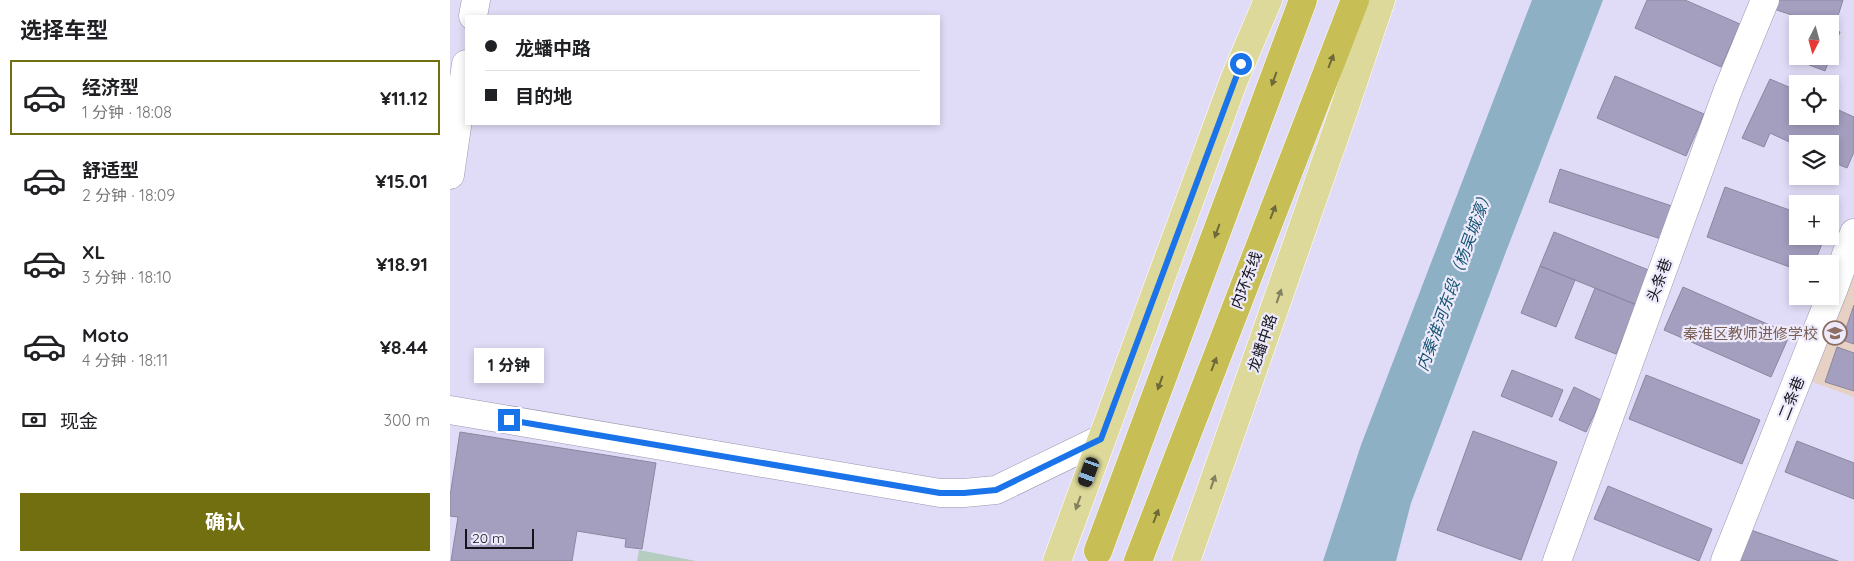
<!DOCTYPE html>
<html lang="zh">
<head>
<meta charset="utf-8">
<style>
  :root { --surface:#fff; --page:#f2f2f2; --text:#202124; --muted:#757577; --line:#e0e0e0; --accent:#726f10 }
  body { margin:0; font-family:Quicksand,"Noto Sans SC",sans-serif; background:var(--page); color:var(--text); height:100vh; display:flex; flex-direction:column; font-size:19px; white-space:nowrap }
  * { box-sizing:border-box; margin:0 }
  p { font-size:16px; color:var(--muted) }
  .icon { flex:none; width:28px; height:28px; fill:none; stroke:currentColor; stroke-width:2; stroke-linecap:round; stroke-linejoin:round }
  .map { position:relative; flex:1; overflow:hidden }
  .details { display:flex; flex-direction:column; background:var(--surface); width:450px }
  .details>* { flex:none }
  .guide { position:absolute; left:15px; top:15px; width:475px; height:110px; border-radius:0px; box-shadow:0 2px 8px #0003; display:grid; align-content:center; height:110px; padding:0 20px; background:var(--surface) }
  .needle { width:32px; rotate:186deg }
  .buttons { position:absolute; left:1339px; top:15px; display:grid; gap:10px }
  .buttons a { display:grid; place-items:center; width:50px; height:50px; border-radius:0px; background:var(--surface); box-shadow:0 2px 8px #0003; font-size:25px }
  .scale { position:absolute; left:15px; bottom:12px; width:69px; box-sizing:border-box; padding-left:5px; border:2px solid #15131c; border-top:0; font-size:14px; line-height:18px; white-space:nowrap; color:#15131c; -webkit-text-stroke:4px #edeafb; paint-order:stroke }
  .end { position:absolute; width:22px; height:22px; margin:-11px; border:6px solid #1a73e8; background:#fff; box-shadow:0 0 0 2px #fff }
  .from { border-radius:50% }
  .bubble { position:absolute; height:35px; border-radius:0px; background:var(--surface); box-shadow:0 2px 8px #0003; font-size:16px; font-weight:700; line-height:35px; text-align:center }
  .car { position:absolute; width:15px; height:30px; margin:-15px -8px; border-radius:6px; box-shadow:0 0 4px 1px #0007; background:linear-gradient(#222 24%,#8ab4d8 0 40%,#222 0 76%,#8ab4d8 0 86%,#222 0) }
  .guide b { display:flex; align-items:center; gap:18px; height:48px; font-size:19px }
  .guide b+b { border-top:1px solid var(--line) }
  .guide i { width:12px; height:12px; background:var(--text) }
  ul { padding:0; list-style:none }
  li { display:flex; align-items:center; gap:15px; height:75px; margin:0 10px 8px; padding:0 10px; border:2px solid transparent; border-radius:0px }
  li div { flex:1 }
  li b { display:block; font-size:19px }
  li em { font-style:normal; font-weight:700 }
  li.active { border-color:var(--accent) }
  li>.icon { width:45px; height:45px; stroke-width:1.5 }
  h2 { padding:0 20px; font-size:22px; line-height:60px }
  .pay { display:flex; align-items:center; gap:12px; height:55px; padding:0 20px; font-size:19px }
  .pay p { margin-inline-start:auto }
  .cta { display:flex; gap:10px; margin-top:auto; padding:10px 20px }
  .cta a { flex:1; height:58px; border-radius:0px; background:var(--accent); color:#fff; font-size:20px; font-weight:700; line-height:58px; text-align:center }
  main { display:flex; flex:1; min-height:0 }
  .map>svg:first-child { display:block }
  .education { fill:#e6d1c4 }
  .green { fill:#b4cdc0 }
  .water { fill:#8db0c5 }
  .building { fill:#a49ebf; stroke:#8b87a0 }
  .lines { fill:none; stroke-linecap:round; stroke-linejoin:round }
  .minor-casing { stroke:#9a96af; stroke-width:29 }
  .major-casing { stroke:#fff; stroke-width:29 }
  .highway-casing { stroke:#fff; stroke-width:29 }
  .minor { stroke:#fff; stroke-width:28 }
  .major { stroke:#ddd99a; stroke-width:28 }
  .highway { stroke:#c7bf56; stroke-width:28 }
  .oneway { fill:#6e6939 }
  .oneway2 { fill:#838061 }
  .route { stroke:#1a73e8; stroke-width:6 }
  .labels { text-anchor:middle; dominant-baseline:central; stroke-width:4.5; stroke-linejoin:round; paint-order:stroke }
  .street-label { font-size:15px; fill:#15131c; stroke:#edeafb }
  .education-label { font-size:15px; fill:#785e54; stroke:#edeafb; text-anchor:end }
  .water-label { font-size:16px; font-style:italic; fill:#165472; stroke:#edeafb }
</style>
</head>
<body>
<main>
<section class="details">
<h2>选择车型</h2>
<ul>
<li class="active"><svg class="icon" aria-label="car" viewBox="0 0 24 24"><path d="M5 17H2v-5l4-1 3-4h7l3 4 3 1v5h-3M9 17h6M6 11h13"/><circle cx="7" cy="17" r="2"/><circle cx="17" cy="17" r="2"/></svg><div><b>经济型</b><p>1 分钟 · 18:08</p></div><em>¥11.12</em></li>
<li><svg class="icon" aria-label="car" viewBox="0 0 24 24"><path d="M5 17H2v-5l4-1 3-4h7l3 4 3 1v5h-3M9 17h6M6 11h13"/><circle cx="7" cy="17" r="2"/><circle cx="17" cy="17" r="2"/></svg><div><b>舒适型</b><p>2 分钟 · 18:09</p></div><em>¥15.01</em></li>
<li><svg class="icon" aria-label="car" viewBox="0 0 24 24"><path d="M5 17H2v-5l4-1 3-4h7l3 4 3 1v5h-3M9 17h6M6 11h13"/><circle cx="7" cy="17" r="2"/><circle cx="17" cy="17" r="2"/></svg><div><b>XL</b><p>3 分钟 · 18:10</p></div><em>¥18.91</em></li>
<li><svg class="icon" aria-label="car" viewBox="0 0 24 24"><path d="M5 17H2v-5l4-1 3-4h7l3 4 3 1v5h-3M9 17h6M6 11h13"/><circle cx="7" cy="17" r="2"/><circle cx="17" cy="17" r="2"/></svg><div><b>Moto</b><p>4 分钟 · 18:11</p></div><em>¥8.44</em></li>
</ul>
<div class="pay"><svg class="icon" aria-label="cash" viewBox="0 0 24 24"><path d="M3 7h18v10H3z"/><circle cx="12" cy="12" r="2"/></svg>现金<p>300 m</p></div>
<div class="cta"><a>确认</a></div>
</section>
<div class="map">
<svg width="1404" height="561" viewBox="0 0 1404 561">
  <rect width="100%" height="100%" fill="#e0dcf7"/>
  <path class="education" d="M 1404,233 L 1404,397 L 1349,377 Z"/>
  <path class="green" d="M 189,550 L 246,561 L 187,561 Z"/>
  <path class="water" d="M 1082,0 L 1153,0 L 1057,249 L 961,503 L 946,561 L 873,561 L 911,445 Z"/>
  <path class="building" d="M 1197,0 L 1235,0 L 1290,24 L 1271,67 L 1185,28 Z
    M 1324,0 L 1393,0 L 1384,29 L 1380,28 L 1380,24 L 1368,24 L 1321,8 Z
    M 1380,28 L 1390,32 L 1375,71 L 1349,61 L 1351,56 L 1380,56 Z
    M 1165,76 L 1254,114 L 1236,156 L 1147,118 Z
    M 1320,79 L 1348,91 L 1348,116 L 1380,116 L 1380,106 L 1404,117 L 1404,152 L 1397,168 L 1380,161 L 1380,144 L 1348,144 L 1348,146 L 1320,133 L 1314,147 L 1292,138 Z
    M 1110,169 L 1222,206 L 1211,239 L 1099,202 Z
    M 1275,187 L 1348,213 L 1348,236 L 1375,236 L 1364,264 L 1348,264 L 1348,270 L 1257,237 Z
    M 1104,232 L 1201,271 L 1187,305 L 1090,266 Z
    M 1090,266 L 1125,280 L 1106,327 L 1071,313 Z
    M 1233,287 L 1340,334 L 1321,377 L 1214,330 Z
    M 1145,288 L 1187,305 L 1166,354 L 1125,338 Z
    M 1404,305 L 1404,344 L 1392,340 Z
    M 1387,347 L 1404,353 L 1404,391 L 1375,382 Z
    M 1062,370 L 1113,390 L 1102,417 L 1051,396 Z
    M 1196,375 L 1310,420 L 1292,464 L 1179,419 Z
    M 1124,387 L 1151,400 L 1136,432 L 1109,420 Z
    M 1023,431 L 1107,462 L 1071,560 L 987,530 Z
    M 10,432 L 206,463 L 192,549 L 175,547 L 176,539 L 127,531 L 122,561 L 1,561 L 8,517 L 0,516 L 0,496 Z
    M 1347,441 L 1404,463 L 1404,499 L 1335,472 Z
    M 1158,486 L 1262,529 L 1249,561 L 1144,519 Z
    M 1301,530 L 1388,561 L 1290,561 Z"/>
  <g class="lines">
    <g class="minor-casing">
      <path id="minor" d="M 23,16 L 26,0
        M 0,175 L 16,64
        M 0,410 L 490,493 L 514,493 L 546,490 L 651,439
        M 1107,561 L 1278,90 L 1315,0
        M 1275,561 L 1384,288 L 1404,233"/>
    </g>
    <g class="major-casing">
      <path id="major" d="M 607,561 L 784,80 L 818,0
        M 736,561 L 889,124 L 931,0"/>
    </g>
    <g class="highway-casing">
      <path id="highway" d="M 648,551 L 853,0
        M 688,561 L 905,0"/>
    </g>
    <use href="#minor" class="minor"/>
    <use href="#major" class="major"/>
    <use href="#highway" class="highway"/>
  </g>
  <defs><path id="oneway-solid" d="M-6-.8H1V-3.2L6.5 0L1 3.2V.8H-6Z" transform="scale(1.25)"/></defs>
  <g class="oneway">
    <use href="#oneway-solid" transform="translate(881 61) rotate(-69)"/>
    <use href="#oneway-solid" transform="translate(824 79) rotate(110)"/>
    <use href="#oneway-solid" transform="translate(823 212) rotate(-69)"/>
    <use href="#oneway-solid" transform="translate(767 231) rotate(110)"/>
    <use href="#oneway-solid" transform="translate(764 364) rotate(-69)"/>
    <use href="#oneway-solid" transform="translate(710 383) rotate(110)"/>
    <use href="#oneway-solid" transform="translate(706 516) rotate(-69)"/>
  </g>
  <g class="oneway2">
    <use href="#oneway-solid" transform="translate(829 296) rotate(-71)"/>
    <use href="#oneway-solid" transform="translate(763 482) rotate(-71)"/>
    <use href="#oneway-solid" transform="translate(628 503) rotate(110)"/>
  </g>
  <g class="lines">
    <path class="route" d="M 59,420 L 490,493 L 514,493 L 546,490 L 651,439 L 791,64"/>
  </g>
  <defs>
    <g id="school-ring" transform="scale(1.25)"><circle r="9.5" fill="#edeafb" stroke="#8d6e63" stroke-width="1.5"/><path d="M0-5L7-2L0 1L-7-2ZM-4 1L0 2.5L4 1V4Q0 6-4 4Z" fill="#8d6e63"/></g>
  </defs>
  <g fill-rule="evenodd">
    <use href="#school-ring" x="1385" y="333"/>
  </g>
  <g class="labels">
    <g class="street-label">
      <text transform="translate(796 280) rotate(-69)">内环东线</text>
      <text transform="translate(1209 280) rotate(-70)">头条巷</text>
      <text transform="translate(812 343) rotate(-71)">龙蟠中路</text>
      <text transform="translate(1341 398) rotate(-68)">二条巷</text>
    </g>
    <g class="education-label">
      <text x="1368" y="333">秦淮区教师进修学校</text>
    </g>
    <g class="water-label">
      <text transform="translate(1004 280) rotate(-70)">内秦淮河东段（杨吴城濠）</text>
    </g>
  </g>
</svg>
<div class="buttons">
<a><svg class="needle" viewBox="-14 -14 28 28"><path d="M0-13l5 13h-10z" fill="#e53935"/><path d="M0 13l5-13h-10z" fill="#757577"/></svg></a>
<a><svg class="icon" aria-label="locate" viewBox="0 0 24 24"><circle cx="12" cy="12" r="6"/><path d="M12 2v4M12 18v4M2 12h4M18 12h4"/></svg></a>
<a><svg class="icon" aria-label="layers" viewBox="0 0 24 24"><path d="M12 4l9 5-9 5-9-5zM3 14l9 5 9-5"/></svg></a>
<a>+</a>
<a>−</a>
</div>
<div class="scale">20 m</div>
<i class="end from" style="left:791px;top:64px"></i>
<i class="end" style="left:59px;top:420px"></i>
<div class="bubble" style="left:24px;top:348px;width:70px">1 分钟</div>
<i class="car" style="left:639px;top:472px;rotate:200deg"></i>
<div class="guide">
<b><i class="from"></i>龙蟠中路</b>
<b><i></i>目的地</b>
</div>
</div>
</main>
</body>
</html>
